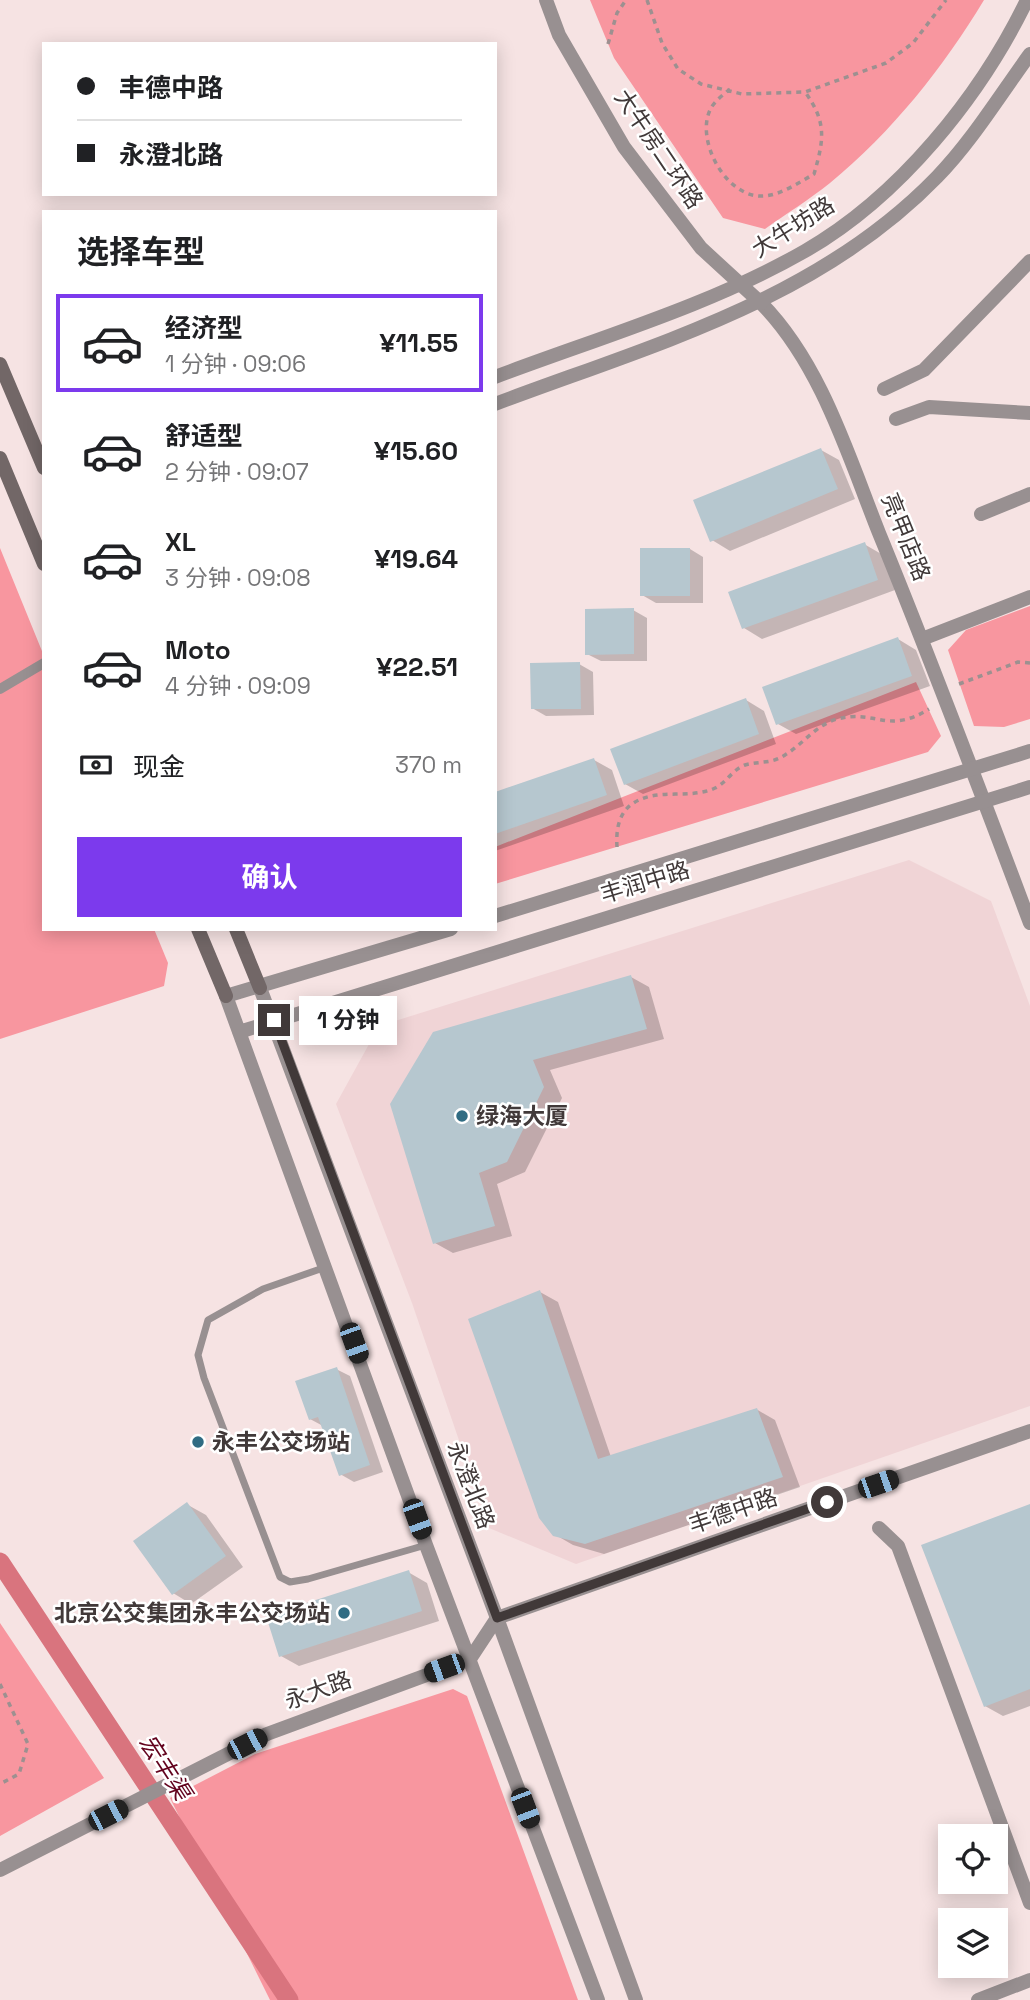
<!DOCTYPE html>
<html lang="zh">
<head>
<meta charset="utf-8">
<style>
  :root { --surface:#fff; --page:#f2f2f2; --text:#202124; --muted:#757577; --line:#e0e0e0; --accent:#7c3aed }
  body { margin:0; font-family:"Space Grotesk","Noto Sans SC",sans-serif; background:var(--page); color:var(--text); height:100vh; display:flex; flex-direction:column; font-size:26px; white-space:nowrap }
  * { box-sizing:border-box; margin:0 }
  p { font-size:23px; color:var(--muted) }
  .icon { flex:none; width:38px; height:38px; fill:none; stroke:currentColor; stroke-width:2; stroke-linecap:round; stroke-linejoin:round }
  .map { position:relative; flex:1; overflow:hidden }
  .sheet { position:absolute; left:42px; top:210px; width:455px; height:721px; display:flex; flex-direction:column; background:var(--surface); border-radius:0px; box-shadow:0 4px 18px #0003 }
  .sheet>* { flex:none }
  .guide { position:absolute; left:42px; top:42px; width:455px; height:154px; border-radius:0px; box-shadow:0 4px 18px #0003; display:grid; align-content:center; height:154px; padding:0 35px; background:var(--surface) }
  .tools { position:absolute; left:938px; top:1824px; display:grid; gap:14px }
  .tools a { display:grid; place-items:center; width:70px; height:70px; border-radius:0px; background:var(--surface); box-shadow:0 4px 18px #0003; font-size:35px }
  .end { position:absolute; width:32px; height:32px; margin:-16px; border:9px solid #413939; background:#fff; box-shadow:0 0 0 4px #fff }
  .from { border-radius:50% }
  .bubble { position:absolute; height:49px; border-radius:0px; background:var(--surface); box-shadow:0 4px 18px #0003; font-size:23px; font-weight:700; line-height:49px; text-align:center }
  .car { position:absolute; width:21px; height:42px; margin:-21px -10px; border-radius:9px; box-shadow:0 0 5px 2px #0007; background:linear-gradient(#222 24%,#8ab4d8 0 40%,#222 0 76%,#8ab4d8 0 86%,#222 0) }
  .guide b { display:flex; align-items:center; gap:24px; height:66px; font-size:26px }
  .guide b+b { border-top:2px solid var(--line) }
  .guide i { width:18px; height:18px; background:var(--text) }
  ul { padding:0; list-style:none }
  li { display:flex; align-items:center; gap:21px; height:98px; margin:0 14px 10px; padding:0 21px; border:4px solid transparent; border-radius:0px }
  li div { flex:1 }
  li b { display:block; font-size:26px }
  li em { font-style:normal; font-weight:700 }
  li.selected { border-color:var(--accent) }
  li>.icon { width:63px; height:63px; stroke-width:1.5 }
  h2 { padding:0 35px; font-size:32px; line-height:84px }
  .pay { display:flex; align-items:center; gap:18px; height:77px; padding:0 35px; font-size:26px }
  .pay p { margin-inline-start:auto }
  .cta { display:flex; gap:14px; margin-top:auto; padding:14px 35px }
  .cta a { flex:1; height:80px; border-radius:0px; background:var(--accent); color:#fff; font-size:28px; font-weight:700; line-height:80px; text-align:center }
  .map>svg:first-child { display:block }
  .built { fill:#f0d4d6 }
  .green { fill:#f8969f }
  .shadow { fill:#0003 }
  .lines { fill:none; stroke-linecap:round; stroke-linejoin:round }
  .canal { stroke:#d9747e; stroke-width:19 }
  .building { fill:#b6c7cf }
  .path { stroke:#9d9090; stroke-width:3.5; stroke-dasharray:5 5; stroke-linecap:butt }
  .service { stroke:#989091; stroke-width:7 }
  .pedestrian { stroke:#989091; stroke-width:10 }
  .minor { stroke:#989091; stroke-width:14 }
  .tertiary { stroke:#989091; stroke-width:14 }
  .secondary { stroke:#726767; stroke-width:14 }
  .route { stroke:#413939; stroke-width:9 }
  .poi-dot { fill:#306c83; stroke:#fff; stroke-width:2.5 }
  .labels { text-anchor:middle; dominant-baseline:central; stroke-width:5; stroke-linejoin:round; paint-order:stroke }
  .street-label { font-size:23px; fill:#413939; stroke:#fff }
  .poi-label { font-size:23px; font-weight:bold; fill:#413939; stroke:#fff; text-anchor:start }
  .water-label { font-size:24px; font-style:italic; fill:#62021d; stroke:#fff }
</style>
</head>
<body>
<div class="map">
<svg width="1030" height="2000" viewBox="0 0 1030 2000">
  <rect width="100%" height="100%" fill="#f6e3e3"/>
  <path class="built" d="M 909,860 L 991,901 L 1030,1006 L 1030,1406 L 576,1564 L 489,1528 L 412,1303 L 336,1104 L 379,1026 Z"/>
  <path class="green" d="M 590,0 L 984,0 C 943,68 892,132 830,183 C 810,199 786,214 765,229 L 723,218 L 614,58 Z
    M 0,548 L 44,656 L 44,929 L 154,929 L 168,963 L 164,986 L 0,1039 Z
    M 1030,606 L 1030,719 L 1004,727 L 974,726 L 948,650 L 966,630 Z
    M 916,682 L 941,736 L 928,752 L 495,884 L 495,847 Z
    M 0,1623 L 104,1778 L 0,1836 Z
    M 453,1689 L 467,1696 L 578,2000 L 270,2000 L 170,1798 L 255,1754 Z"/>
  <path class="shadow" d="M 821,450 L 839,460 L 855,499 L 730,551 L 712,540 Z
    M 864,544 L 883,555 L 895,590 L 762,639 L 744,628 Z
    M 690,549 L 703,557 L 703,603 L 656,603 L 642,595 Z
    M 633,610 L 647,618 L 647,661 L 601,661 L 587,654 Z
    M 898,639 L 916,650 L 930,686 L 796,734 L 778,724 Z
    M 579,664 L 593,672 L 594,715 L 546,716 L 532,708 Z
    M 746,700 L 764,711 L 776,744 L 643,794 L 625,784 Z
    M 594,760 L 612,770 L 624,806 L 495,851 L 495,794 Z
    M 631,977 L 649,987 L 664,1039 L 550,1070 L 562,1098 L 525,1172 L 497,1184 L 512,1236 L 453,1253 L 435,1243 L 392,1104 Z
    M 540,1292 L 558,1302 L 611,1457 L 756,1409 L 775,1420 L 800,1487 L 604,1554 L 573,1545 L 554,1534 Z
    M 336,1369 L 350,1376 L 383,1472 L 354,1482 L 340,1474 L 323,1426 L 310,1419 Z
    M 188,1505 L 206,1515 L 243,1567 L 191,1604 L 173,1593 Z
    M 1030,1506 L 1030,1706 L 1003,1716 L 985,1706 Z
    M 408,1572 L 427,1583 L 439,1621 L 299,1666 L 281,1656 Z"/>
  <g class="lines">
    <path class="canal" d="M 0,1562 L 289,2000"/>
  </g>
  <path class="building" d="M 821,448 L 838,489 L 710,542 L 693,500 Z
    M 865,542 L 878,580 L 742,629 L 728,592 Z
    M 640,548 L 690,548 L 690,596 L 640,596 Z
    M 634,608 L 634,654 L 585,655 L 585,609 Z
    M 898,637 L 912,676 L 776,725 L 762,687 Z
    M 580,662 L 581,709 L 531,709 L 530,663 Z
    M 746,698 L 759,734 L 624,785 L 610,749 Z
    M 594,758 L 607,795 L 495,834 L 495,792 Z
    M 631,975 L 647,1029 L 533,1060 L 544,1087 L 507,1162 L 479,1173 L 495,1226 L 433,1244 L 390,1104 L 433,1032 Z
    M 540,1290 L 598,1459 L 757,1408 L 783,1477 L 585,1544 L 553,1536 L 539,1518 L 468,1319 Z
    M 337,1367 L 370,1465 L 339,1476 L 318,1417 L 309,1420 L 295,1381 Z
    M 187,1502 L 226,1556 L 172,1595 L 133,1541 Z
    M 1030,1504 L 1030,1689 L 984,1707 L 921,1545 Z
    M 409,1570 L 422,1611 L 279,1657 L 266,1616 Z"/>
  <g class="lines">
    <path class="path" d="M 647,0 L 662,43 L 678,69 L 701,84 L 742,94 L 805,92 L 886,63 L 913,43 L 946,0
      M 608,44 L 617,13 L 626,0
      M 730,89 C 724,94 715,101 711,108 C 694,139 726,199 764,196 C 781,195 800,182 814,174 C 824,140 827,122 805,92
      M 959,684 L 1018,662 L 1030,663
      M 617,847 C 616,831 618,814 632,804 C 656,787 690,800 715,788 C 726,783 732,770 745,765 C 759,761 772,764 785,755 C 803,744 816,725 837,719 C 877,709 887,735 929,709
      M 0,1684 L 28,1744 L 19,1774 L 0,1784"/>
    <path class="service" d="M 326,1267 L 263,1289 L 208,1320 L 198,1355 L 204,1378 L 280,1577 L 290,1582 L 308,1579 L 426,1545"/>
    <path class="pedestrian" d="M 0,689 L 44,663"/>
    <path class="minor" d="M 761,303 C 821,364 848,455 879,533 C 932,662 981,793 1030,923
      M 884,389 L 924,370 L 1030,261
      M 896,419 L 929,407 L 1030,413
      M 981,514 L 1030,494
      M 922,639 L 1030,597
      M 879,1528 L 898,1546 L 1030,1903
      M 0,1870 L 267,1734 L 470,1659 L 497,1618 L 1030,1431
      M 978,2000 L 1030,1980"/>
    <path class="tertiary" d="M 546,0 L 559,35 L 624,147 L 701,248 L 761,303
      M 495,377 C 598,338 709,306 805,251 C 899,197 980,97 1027,0
      M 495,404 C 651,345 817,301 937,177 C 972,141 1000,95 1030,54
      M 495,916 L 1030,751
      M 451,929 L 226,996 L 426,1545 L 598,2000
      M 260,988 L 497,1618 L 636,2000
      M 239,1032 L 1030,787"/>
    <path class="secondary" d="M 0,364 L 44,468
      M 0,458 L 44,564
      M 198,929 L 226,996
      M 236,929 L 260,988"/>
  </g>
  <g class="lines">
    <path class="route" d="M 274,1020 L 497,1618 L 827,1502"/>
  </g>
  <g class="poi-dot">
    <circle cx="462" cy="1116" r="7"/>
    <circle cx="198" cy="1442" r="7"/>
    <circle cx="344" cy="1613" r="7"/>
  </g>
  <g class="labels">
    <g class="street-label">
      <text transform="translate(659 149) rotate(56)">大牛房二环路</text>
      <text transform="translate(793 227) rotate(-32)">大牛坊路</text>
      <text transform="translate(906 537) rotate(68)">亮甲店路</text>
      <text transform="translate(645 882) rotate(-17)">丰润中路</text>
      <text transform="translate(471 1485) rotate(69)">永澄北路</text>
      <text transform="translate(733 1511) rotate(-19)">丰德中路</text>
      <text transform="translate(318 1690) rotate(-20)">永大路</text>
    </g>
    <g class="poi-label">
      <text x="476" y="1116">绿海大厦</text>
      <text x="212" y="1442">永丰公交场站</text>
      <text x="330" y="1613" text-anchor="end">北京公交集团永丰公交场站</text>
    </g>
    <g class="water-label">
      <text transform="translate(165 1767) rotate(57)">宏丰渠</text>
    </g>
  </g>
</svg>
<div class="tools">
<a><svg class="icon" aria-label="locate" viewBox="0 0 24 24"><circle cx="12" cy="12" r="6"/><path d="M12 2v4M12 18v4M2 12h4M18 12h4"/></svg></a>
<a><svg class="icon" aria-label="layers" viewBox="0 0 24 24"><path d="M12 4l9 5-9 5-9-5zM3 14l9 5 9-5"/></svg></a>
</div>
<i class="end from" style="left:827px;top:1502px"></i>
<i class="end" style="left:274px;top:1020px"></i>
<div class="bubble" style="left:299px;top:996px;width:98px">1 分钟</div>
<i class="car" style="left:354px;top:1343px;rotate:160deg"></i>
<i class="car" style="left:878px;top:1484px;rotate:71deg"></i>
<i class="car" style="left:417px;top:1519px;rotate:160deg"></i>
<i class="car" style="left:444px;top:1668px;rotate:250deg"></i>
<i class="car" style="left:247px;top:1744px;rotate:63deg"></i>
<i class="car" style="left:525px;top:1808px;rotate:159deg"></i>
<i class="car" style="left:108px;top:1815px;rotate:63deg"></i>
<div class="guide">
<b><i class="from"></i>丰德中路</b>
<b><i></i>永澄北路</b>
</div>
<section class="sheet">
<h2>选择车型</h2>
<ul>
<li class="selected"><svg class="icon" aria-label="car" viewBox="0 0 24 24"><path d="M5 17H2v-5l4-1 3-4h7l3 4 3 1v5h-3M9 17h6M6 11h13"/><circle cx="7" cy="17" r="2"/><circle cx="17" cy="17" r="2"/></svg><div><b>经济型</b><p>1 分钟 · 09:06</p></div><em>¥11.55</em></li>
<li><svg class="icon" aria-label="car" viewBox="0 0 24 24"><path d="M5 17H2v-5l4-1 3-4h7l3 4 3 1v5h-3M9 17h6M6 11h13"/><circle cx="7" cy="17" r="2"/><circle cx="17" cy="17" r="2"/></svg><div><b>舒适型</b><p>2 分钟 · 09:07</p></div><em>¥15.60</em></li>
<li><svg class="icon" aria-label="car" viewBox="0 0 24 24"><path d="M5 17H2v-5l4-1 3-4h7l3 4 3 1v5h-3M9 17h6M6 11h13"/><circle cx="7" cy="17" r="2"/><circle cx="17" cy="17" r="2"/></svg><div><b>XL</b><p>3 分钟 · 09:08</p></div><em>¥19.64</em></li>
<li><svg class="icon" aria-label="car" viewBox="0 0 24 24"><path d="M5 17H2v-5l4-1 3-4h7l3 4 3 1v5h-3M9 17h6M6 11h13"/><circle cx="7" cy="17" r="2"/><circle cx="17" cy="17" r="2"/></svg><div><b>Moto</b><p>4 分钟 · 09:09</p></div><em>¥22.51</em></li>
</ul>
<div class="pay"><svg class="icon" aria-label="cash" viewBox="0 0 24 24"><path d="M3 7h18v10H3z"/><circle cx="12" cy="12" r="2"/></svg>现金<p>370 m</p></div>
<div class="cta"><a>确认</a></div>
</section>
</div>
</body>
</html>
